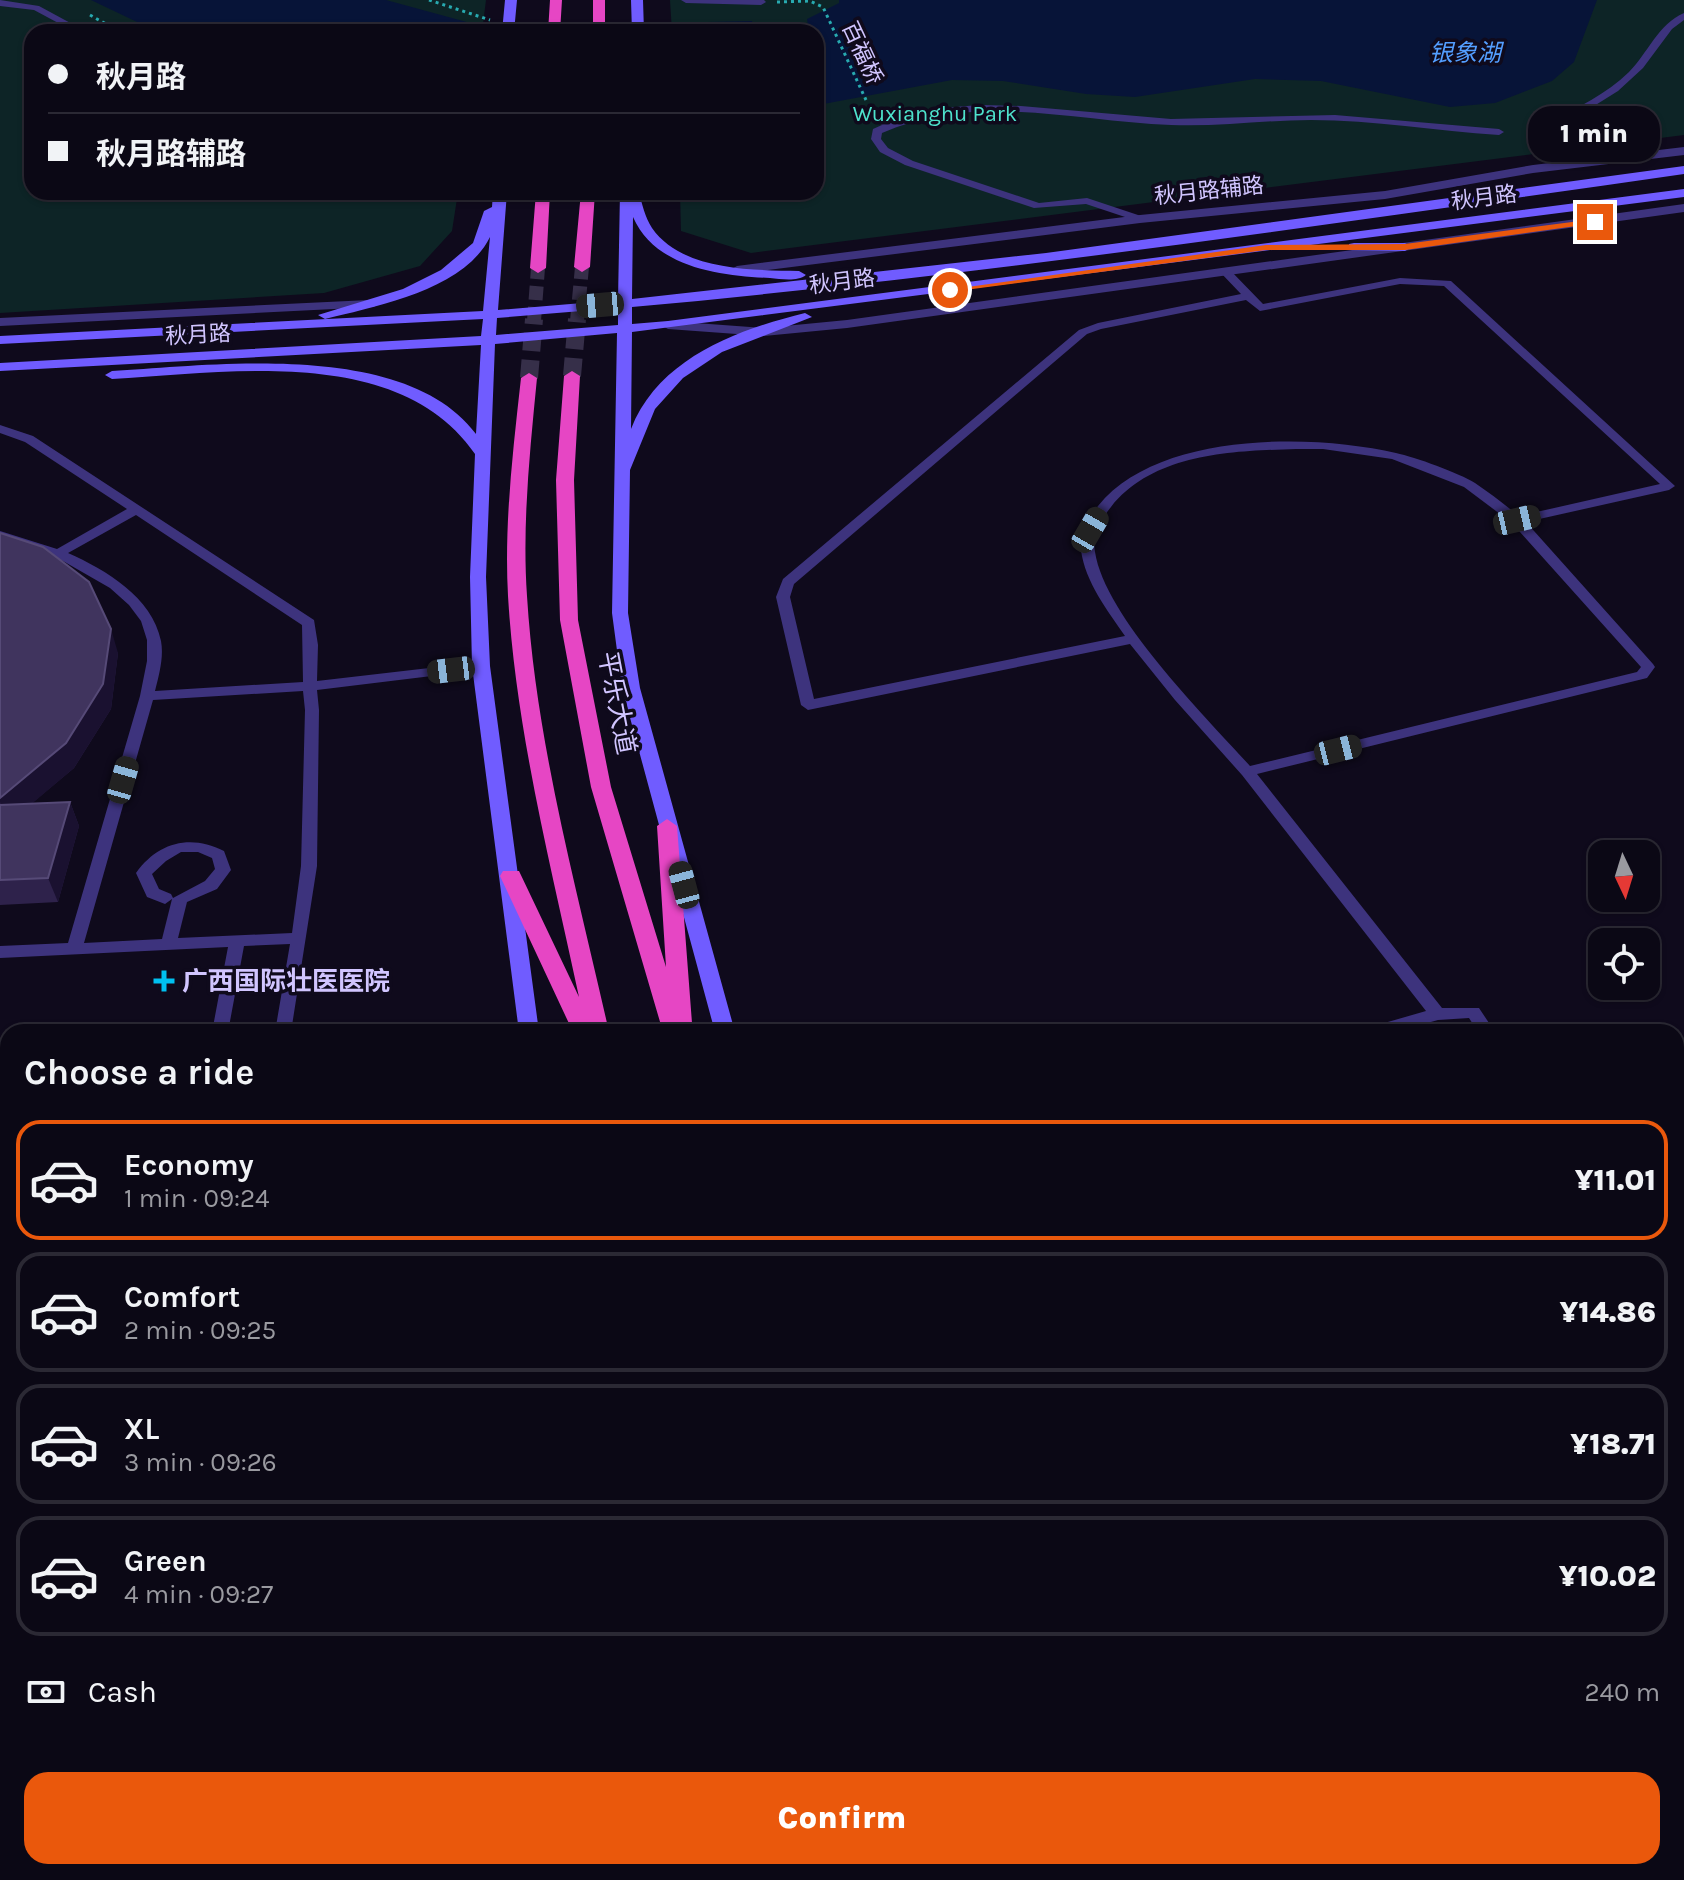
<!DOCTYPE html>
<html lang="en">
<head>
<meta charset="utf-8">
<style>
  :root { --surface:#0b0815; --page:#14111e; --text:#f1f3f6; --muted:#9a9aa0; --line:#2b2934; --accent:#ea580c }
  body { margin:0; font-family:Karla,"Noto Sans SC",sans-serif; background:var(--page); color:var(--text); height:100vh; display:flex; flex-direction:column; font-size:30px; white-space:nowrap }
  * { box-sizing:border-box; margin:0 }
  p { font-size:26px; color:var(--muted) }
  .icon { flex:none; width:44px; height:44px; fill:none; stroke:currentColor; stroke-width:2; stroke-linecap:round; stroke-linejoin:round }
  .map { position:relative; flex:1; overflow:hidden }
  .panel { position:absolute; left:0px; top:1024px; width:1684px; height:856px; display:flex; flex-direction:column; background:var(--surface); border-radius:24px 24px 0 0; box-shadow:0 2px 6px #0004,0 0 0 2px var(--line) }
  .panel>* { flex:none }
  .guide { position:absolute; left:24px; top:24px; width:800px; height:176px; border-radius:24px; box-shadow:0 2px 6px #0004,0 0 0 2px var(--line); display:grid; align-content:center; height:176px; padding:0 24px; background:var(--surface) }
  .needle { width:52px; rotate:176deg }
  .tools { position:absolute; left:1588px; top:840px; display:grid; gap:16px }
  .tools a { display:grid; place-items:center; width:72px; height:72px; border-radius:16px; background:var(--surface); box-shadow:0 2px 6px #0004,0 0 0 2px var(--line); font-size:40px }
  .end { position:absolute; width:36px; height:36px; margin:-18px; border:10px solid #ea580c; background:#fff; box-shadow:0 0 0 4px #fff }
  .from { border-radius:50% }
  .bubble { position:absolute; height:56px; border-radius:24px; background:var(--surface); box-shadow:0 2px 6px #0004,0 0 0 2px var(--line); font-size:26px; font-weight:800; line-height:56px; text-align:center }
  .car { position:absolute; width:24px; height:48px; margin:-24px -12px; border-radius:10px; box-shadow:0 0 6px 2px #0007; background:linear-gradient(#222 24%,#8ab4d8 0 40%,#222 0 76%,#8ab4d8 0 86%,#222 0) }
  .guide b { display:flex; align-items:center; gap:28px; height:76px; font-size:30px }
  .guide b+b { border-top:2px solid var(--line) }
  .guide i { width:20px; height:20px; background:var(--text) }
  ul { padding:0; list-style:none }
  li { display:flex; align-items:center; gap:24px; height:120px; margin:0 16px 12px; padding:0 8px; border:4px solid var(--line); border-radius:24px }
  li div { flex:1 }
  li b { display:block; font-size:30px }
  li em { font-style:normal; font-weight:800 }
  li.active { border-color:var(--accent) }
  li>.icon { width:72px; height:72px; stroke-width:1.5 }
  h2 { padding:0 24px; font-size:36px; line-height:96px }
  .pay { display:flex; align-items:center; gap:20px; height:88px; padding:0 24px; font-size:30px }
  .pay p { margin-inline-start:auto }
  .primary-button { display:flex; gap:16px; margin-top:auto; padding:16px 24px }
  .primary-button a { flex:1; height:92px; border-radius:24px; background:var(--accent); color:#fff; font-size:32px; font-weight:800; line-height:92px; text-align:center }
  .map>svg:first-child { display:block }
  .green { fill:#0d2426 }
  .water { fill:#071438 }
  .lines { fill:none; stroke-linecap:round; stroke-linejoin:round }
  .trunk-tunnel-far1 { stroke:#362f49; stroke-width:14; stroke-dasharray:14 7; stroke-linecap:butt }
  .trunk-tunnel { stroke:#362f49; stroke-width:18; stroke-dasharray:18 9; stroke-linecap:butt }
  .path { stroke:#28aab0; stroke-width:3; stroke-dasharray:3 4; stroke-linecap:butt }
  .service { fill:#3d337d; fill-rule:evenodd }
  .minor { fill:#3d337d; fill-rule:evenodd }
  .tertiary { fill:#3d337d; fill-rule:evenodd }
  .secondary { fill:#705cff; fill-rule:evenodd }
  .trunk { fill:#e646c4; fill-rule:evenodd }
  .wall { fill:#2e224b }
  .shaded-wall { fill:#1a1130 }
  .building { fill:#40345e; stroke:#564a77; stroke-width:2 }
  .route { fill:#ea580c }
  .poi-dot { fill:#00c0f0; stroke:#0f0a1c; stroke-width:3 }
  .labels { text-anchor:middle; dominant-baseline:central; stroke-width:7; stroke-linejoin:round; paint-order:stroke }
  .far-street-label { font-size:22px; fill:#d1c5ff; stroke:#0f0a1c }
  .far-park-label { font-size:22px; fill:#4ee2cc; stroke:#0f0a1c }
  .far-water-label { font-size:24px; font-style:italic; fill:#539eff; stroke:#0f0a1c }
  .street-label { font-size:26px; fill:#d1c5ff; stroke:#0f0a1c }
  .poi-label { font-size:26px; font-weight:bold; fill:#d1c5ff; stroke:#0f0a1c; text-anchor:start }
</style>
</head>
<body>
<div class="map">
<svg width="1684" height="1880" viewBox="0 0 1684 1880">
  <rect width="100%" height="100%" fill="#0f0a1c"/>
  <path class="green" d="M 0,0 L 486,0 L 482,32 L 32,32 L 32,192 L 458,192 L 452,231 L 420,266 L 324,293 L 0,313 Z
    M 670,0 L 1684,0 L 1684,135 L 751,253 L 681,231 L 680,192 L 816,192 L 816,32 L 672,32 Z"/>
  <path class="water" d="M 91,0 L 386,0 L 485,27 L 752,21 L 753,32 L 158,32 Z
    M 839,0 L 1597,0 L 1574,62 L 1552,81 L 1495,103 L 1450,107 L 1321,81 L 1255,79 L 1135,97 L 1086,94 L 1003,81 L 952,80 L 818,105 L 816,32 L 809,32 L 807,19 L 839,3 Z"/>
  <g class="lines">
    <path class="trunk-tunnel-far1" d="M 534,321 L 538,268
      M 577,321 L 582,267"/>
    <path class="trunk-tunnel" d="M 572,376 L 577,319
      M 529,378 L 534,319"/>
    <path class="path" d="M 429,0 L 490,20
      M 777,2 L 810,1 L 823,7 L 866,100
      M 90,15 L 120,32"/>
    <path class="service" d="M 0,0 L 39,6 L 87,32 L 75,32 L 34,10 L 0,6 Z
      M 681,0 L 764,0 L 766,2 L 761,5 L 686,3 Z
      M 1684,13 L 1684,20 L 1672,29 L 1643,68 L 1618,91 L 1578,116 L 1557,126 L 1549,126 L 1549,122 C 1578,108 1606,94 1629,72 C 1648,53 1658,24 1684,13 Z
      M 982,105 L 1021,106 L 1171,119 L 1335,115 L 1499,129 L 1504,132 L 1499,135 C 1436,131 1374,120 1311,120 C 1264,120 1217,127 1171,125 C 1071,121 977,92 882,133 L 881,139 L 888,148 L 913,161 L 1039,203 L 1087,198 L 1144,217 L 1145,219 L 1140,222 L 1086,204 L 1034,208 L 905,165 L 880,152 L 871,139 L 873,129 L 882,125 L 868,114 L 868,110 L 874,110 L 890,122 C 920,110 950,107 982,105 Z
      M 1226,269 L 1230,270 L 1263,304 L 1400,278 L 1451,281 L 1675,486 L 1669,490 L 1526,522 L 1653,664 L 1655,667 L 1647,678 L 1257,774 L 1442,1008 L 1479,1008 L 1495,1032 L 1478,1032 L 1469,1018 L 1438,1020 L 1395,1032 L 1365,1032 L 1367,1028 L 1426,1011 L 1242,775 L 1175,700 L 1130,644 L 808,710 L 801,705 L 776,597 L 783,579 L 1079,330 L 1098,323 L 1241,294 L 1220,272 ZM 1400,284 L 1444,286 L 1660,484 L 1519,516 C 1505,505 1490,493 1475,483 C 1459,473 1415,457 1396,453 C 1311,433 1157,432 1098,506 C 1089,517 1079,535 1081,550 C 1085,582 1108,611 1125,636 L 814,699 L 790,597 L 794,584 L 1087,334 L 1101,329 L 1246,300 L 1260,311 ZM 1296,449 L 1323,449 L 1392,459 L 1464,487 L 1512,523 L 1641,667 L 1637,672 L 1250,766 C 1205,716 1105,617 1095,552 C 1092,536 1101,519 1111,507 C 1154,453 1232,451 1296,449 Z
      M 0,425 L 33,436 L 314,620 L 318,645 L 317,681 L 481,662 L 488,666 L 481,670 L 317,690 L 319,710 L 317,866 L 291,1032 L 275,1032 L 290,944 L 244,946 L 228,1032 L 212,1032 L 228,947 L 0,958 L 0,946 L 68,943 L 140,696 L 147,661 L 147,640 L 141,621 L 129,605 L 110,588 L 63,561 L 0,539 L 0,531 L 57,549 L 127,509 L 25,442 L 0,433 ZM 136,515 L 302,625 L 303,682 L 155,691 C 159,675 164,657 161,641 C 152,597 106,570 68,553 ZM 303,691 L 305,710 L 301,866 L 292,933 L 178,938 L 187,902 L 217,889 L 231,870 L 224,851 C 191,834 158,842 136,873 L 147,897 L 165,904 L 172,899 L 162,939 L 84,943 L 153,700 ZM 181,852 L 198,852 L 212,858 L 215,869 L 205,881 L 173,898 L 171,894 L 159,889 L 152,874 L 166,861 Z
      M 1676,1286 L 1684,1290 L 1684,1313 L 1676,1309 Z
      M 8,1382 L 8,1398 L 0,1399 L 0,1383 Z
      M 8,1444 L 8,1462 L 0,1463 L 0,1445 Z"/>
    <path class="minor" d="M 1684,147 L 1684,155 L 1533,173 L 1385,199 L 1140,223 L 737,274 L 730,270 L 737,266 L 1140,215 L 1385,191 L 1533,165 Z
      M 1684,204 L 1684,212 L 847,328 L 764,336 L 668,329 L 661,325 L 668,321 L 764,328 L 847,320 Z
      M 369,300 L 376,304 L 374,307 L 0,326 L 0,318 Z
      M 1684,1348 L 1684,1369 L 1676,1372 L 1676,1351 Z"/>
    <path class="tertiary" d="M 8,1569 L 8,1593 L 0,1594 L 0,1570 Z
      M 8,1640 L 8,1666 L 0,1667 L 0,1641 Z"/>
    <path class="secondary" d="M 505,0 L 517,0 L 514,32 L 502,32 Z
      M 631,0 L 643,0 L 644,32 L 632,32 Z
      M 1684,166 L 1684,174 C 1334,224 984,275 632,307 L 632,324 L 668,321 L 1684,189 L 1684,197 L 632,332 L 631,429 C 659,358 737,330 805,313 L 812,317 L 722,352 L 683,378 L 655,409 L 630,470 L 628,613 L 640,688 L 735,1032 L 715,1032 L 622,688 L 612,613 L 617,333 L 495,344 L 486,577 L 490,666 L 539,1032 L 519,1032 L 472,666 L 470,577 L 475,454 C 399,344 228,373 112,379 L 105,375 L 112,371 C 215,365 406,340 476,434 L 481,345 L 0,371 L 0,363 L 481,336 L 483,319 L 0,344 L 0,336 L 483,311 L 490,237 C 464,290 377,306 325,319 L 318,315 L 403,289 L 441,270 L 473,243 L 484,211 L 492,207 L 493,192 L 507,192 L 498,310 L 618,300 L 620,192 L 639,192 C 642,204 645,217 652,228 C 682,271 752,270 799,271 L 806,275 C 797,282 781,279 770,278 C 721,276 655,268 633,217 L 632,299 L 1046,253 ZM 618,308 L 618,325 L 496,335 L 497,318 Z
      M 1354,243 L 1405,243 L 1412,247 L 1405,251 L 1349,250 L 1349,244 Z
      M 835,1872 L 865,1872 L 868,1880 L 838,1880 Z
      M 1135,1872 L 1165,1872 L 1168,1880 L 1138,1880 Z"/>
    <path class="trunk" d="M 550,0 L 562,0 L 560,32 L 548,32 Z
      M 593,0 L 605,0 L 605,32 L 593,32 Z
      M 536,192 L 550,192 L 546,268 L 538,273 L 530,268 Z
      M 581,192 L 595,192 L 590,267 L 582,272 L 574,267 Z
      M 572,371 L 580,376 L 574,480 L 578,620 L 611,787 L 666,967 L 657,826 L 667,819 L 677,826 L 692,1023 L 685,1032 L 663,1032 L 591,787 L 560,620 L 556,480 L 564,376 Z
      M 529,373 L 537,378 C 530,450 522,524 527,596 C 536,743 577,889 609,1032 L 573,1032 L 500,876 L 503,871 L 519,871 L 579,997 C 551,866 516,731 508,596 C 504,524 513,450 521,378 Z
      M 929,1872 L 961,1872 L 965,1880 L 933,1880 Z
      M 1039,1872 L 1071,1872 L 1075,1880 L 1043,1880 Z"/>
  </g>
  <path class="wall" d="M 0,533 L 118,653 L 111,709 L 74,768 L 32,803 L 70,802 L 79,826 L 58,902 L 0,905 Z"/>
  <path class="shaded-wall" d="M 111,629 L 118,653 L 111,709 L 74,768 L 8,824 L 0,802 L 0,798 Z
    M 70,802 L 79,826 L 58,902 L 48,878 Z
    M 201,1872 L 208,1872 L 210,1880 L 203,1880 Z"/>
  <path class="building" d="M 0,533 L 43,547 L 89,582 L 111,629 L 103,684 L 66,743 L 0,798 Z
    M 70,802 L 48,878 L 0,880 L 0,805 Z
    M 8,1858 L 8,1872 L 201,1872 L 203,1880 L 0,1880 L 0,1862 Z
    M 772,1872 L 778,1872 L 782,1880 L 756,1880 Z"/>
  <path class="route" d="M 1595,219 L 1598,223 L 1405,250 L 1266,250 L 950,292 L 946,290 L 1266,245 L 1405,244 Z"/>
  <path class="poi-dot" d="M160 969h8v8h8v8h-8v8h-8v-8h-8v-8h8z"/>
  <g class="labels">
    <g class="far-street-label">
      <text transform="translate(862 53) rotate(65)">百福桥</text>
      <text transform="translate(1209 191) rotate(-6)">秋月路辅路</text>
      <text transform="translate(1484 198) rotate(-7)">秋月路</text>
      <text transform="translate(842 282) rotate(-7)">秋月路</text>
      <text transform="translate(198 335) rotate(-3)">秋月路</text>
    </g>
    <g class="far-park-label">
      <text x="935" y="114">Wuxianghu Park</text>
    </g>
    <g class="far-water-label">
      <text x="1465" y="53">银象湖</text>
    </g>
    <g class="street-label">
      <text transform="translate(617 703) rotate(79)">平乐大道</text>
    </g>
    <g class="poi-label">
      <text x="182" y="981">广西国际壮医医院</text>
    </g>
  </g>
</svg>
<div class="tools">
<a><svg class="needle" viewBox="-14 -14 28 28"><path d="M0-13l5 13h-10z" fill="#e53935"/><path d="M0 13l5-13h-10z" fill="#9a9aa0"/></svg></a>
<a><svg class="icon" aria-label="locate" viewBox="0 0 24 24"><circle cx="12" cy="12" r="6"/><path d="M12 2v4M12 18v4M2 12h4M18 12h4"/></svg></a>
</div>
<i class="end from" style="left:950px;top:290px"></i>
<i class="end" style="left:1595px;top:222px"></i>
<div class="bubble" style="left:1528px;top:106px;width:132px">1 min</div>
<i class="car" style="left:600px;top:305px;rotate:265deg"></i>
<i class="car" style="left:1517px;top:520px;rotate:77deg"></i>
<i class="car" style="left:1090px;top:530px;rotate:30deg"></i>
<i class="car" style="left:451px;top:670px;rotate:263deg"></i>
<i class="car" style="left:1338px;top:750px;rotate:76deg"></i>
<i class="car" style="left:123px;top:780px;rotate:16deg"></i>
<i class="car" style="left:684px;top:885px;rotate:345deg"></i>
<div class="guide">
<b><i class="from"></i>秋月路</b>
<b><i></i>秋月路辅路</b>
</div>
<section class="panel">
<h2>Choose a ride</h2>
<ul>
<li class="active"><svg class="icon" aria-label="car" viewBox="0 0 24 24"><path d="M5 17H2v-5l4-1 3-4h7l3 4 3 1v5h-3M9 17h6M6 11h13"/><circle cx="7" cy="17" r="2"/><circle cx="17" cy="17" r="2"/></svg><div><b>Economy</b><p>1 min · 09:24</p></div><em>¥11.01</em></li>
<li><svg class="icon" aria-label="car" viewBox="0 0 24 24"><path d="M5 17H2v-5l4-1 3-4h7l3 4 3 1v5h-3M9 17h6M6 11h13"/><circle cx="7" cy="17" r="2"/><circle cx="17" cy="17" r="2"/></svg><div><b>Comfort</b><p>2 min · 09:25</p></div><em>¥14.86</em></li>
<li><svg class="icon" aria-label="car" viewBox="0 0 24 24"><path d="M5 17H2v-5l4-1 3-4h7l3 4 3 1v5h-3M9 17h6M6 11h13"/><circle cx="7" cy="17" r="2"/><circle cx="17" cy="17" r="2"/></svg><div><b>XL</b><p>3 min · 09:26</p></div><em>¥18.71</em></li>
<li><svg class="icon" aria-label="car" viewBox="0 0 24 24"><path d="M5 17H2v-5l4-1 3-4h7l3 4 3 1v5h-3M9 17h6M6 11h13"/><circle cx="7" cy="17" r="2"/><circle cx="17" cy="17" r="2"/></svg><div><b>Green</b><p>4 min · 09:27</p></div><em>¥10.02</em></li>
</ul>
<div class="pay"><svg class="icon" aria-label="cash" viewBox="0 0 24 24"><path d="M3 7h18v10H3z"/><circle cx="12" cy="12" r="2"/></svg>Cash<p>240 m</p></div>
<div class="primary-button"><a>Confirm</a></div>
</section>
</div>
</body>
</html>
